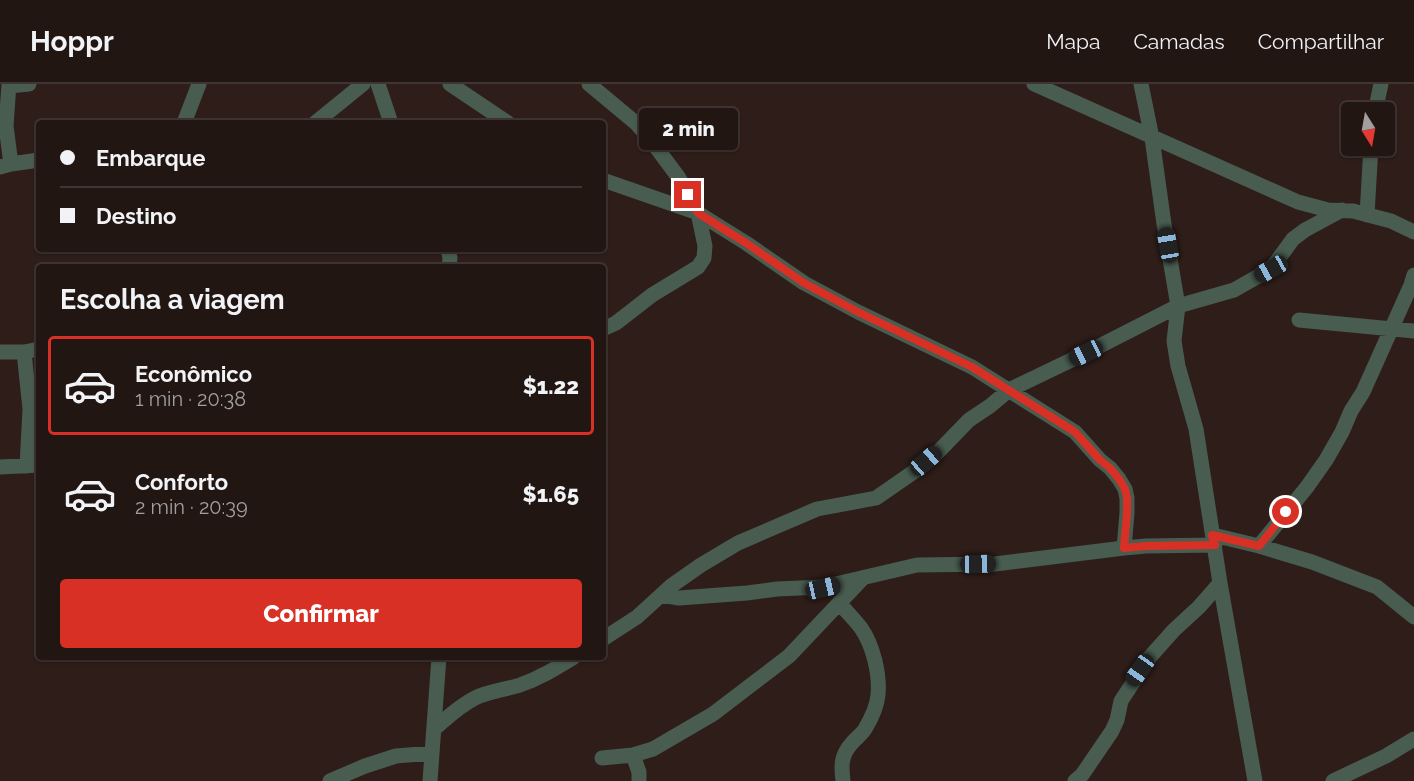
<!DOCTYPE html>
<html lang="pt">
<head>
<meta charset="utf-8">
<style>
  :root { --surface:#221613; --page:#2e2321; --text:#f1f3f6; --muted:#a29fa0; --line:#3f3533; --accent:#d93025 }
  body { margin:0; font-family:Raleway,sans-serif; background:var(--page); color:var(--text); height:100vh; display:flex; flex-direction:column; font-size:22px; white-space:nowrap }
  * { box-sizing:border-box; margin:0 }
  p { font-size:20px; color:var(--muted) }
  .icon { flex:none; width:33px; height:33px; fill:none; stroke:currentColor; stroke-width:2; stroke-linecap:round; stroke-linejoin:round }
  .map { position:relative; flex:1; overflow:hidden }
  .drawer { position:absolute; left:36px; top:180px; width:570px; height:396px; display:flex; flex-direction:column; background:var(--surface); border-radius:6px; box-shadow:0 2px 4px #0004,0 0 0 2px var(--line) }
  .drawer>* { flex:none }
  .top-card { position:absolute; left:36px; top:36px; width:570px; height:132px; border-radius:6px; box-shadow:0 2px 4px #0004,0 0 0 2px var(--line); display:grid; align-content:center; height:132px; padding:0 24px; background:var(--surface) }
  .needle { width:39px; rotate:169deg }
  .buttons { position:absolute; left:1341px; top:18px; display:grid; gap:12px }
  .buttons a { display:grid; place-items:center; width:54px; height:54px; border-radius:6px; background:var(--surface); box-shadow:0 2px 4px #0004,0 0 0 2px var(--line); font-size:30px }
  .end { position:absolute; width:27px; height:27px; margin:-14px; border:8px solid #d93025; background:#fff; box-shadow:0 0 0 3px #fff }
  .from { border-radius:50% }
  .bubble { position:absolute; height:42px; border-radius:6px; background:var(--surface); box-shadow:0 2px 4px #0004,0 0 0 2px var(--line); font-size:20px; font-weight:800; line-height:42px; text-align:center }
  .car { position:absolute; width:18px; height:36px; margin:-18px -9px; border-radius:8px; box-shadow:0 0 4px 2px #0007; background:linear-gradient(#222 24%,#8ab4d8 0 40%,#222 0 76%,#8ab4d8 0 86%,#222 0) }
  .top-card b { display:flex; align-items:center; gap:21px; height:57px; font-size:22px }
  .top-card b+b { border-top:2px solid var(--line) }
  .top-card i { width:15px; height:15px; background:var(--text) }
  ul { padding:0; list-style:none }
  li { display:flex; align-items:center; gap:18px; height:99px; margin:0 12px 9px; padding:0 12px; border:3px solid transparent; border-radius:6px }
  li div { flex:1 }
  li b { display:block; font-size:22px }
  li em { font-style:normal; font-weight:800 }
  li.selected { border-color:var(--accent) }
  li>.icon { width:54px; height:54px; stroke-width:1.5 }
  h2 { padding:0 24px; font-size:27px; line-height:72px }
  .button { display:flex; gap:12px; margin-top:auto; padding:12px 24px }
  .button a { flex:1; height:69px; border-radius:6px; background:var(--accent); color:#fff; font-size:24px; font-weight:800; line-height:69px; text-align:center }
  header { display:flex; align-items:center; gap:36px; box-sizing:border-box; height:84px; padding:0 30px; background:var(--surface); border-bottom:2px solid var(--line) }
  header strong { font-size:28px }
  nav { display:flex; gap:33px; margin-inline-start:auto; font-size:21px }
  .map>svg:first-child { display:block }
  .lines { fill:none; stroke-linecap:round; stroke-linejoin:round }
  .minor { stroke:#485c50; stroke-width:15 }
  .route { stroke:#d93025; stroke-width:8 }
</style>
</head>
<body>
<header>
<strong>Hoppr</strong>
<nav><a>Mapa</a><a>Camadas</a><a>Compartilhar</a></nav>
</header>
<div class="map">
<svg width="1414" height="697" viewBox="0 0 1414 697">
  <rect width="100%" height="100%" fill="#2e1d19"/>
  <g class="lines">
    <path class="minor" d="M 9,0 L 6,42 L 11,80
      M 378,0 L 391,39
      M 450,0 L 508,39
      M 589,0 L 637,40 L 650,55 L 679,94 L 698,129 L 705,162 L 704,174 L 698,183 L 652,211 L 616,239 L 603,245
      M 1034,0 L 1298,118 L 1328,126 L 1353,127 L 1391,137 L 1414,148
      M 1141,0 L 1152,54 L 1164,140 L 1178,222 L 1174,257 L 1178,282 L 1196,345 L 1220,499 L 1255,697
      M 9,2 L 29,0
      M 1375,28 L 1381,0
      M 184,39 L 199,0
      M 315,39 L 363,0
      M 0,83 L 11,80 L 39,76
      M 603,96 L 698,129 L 746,159 L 804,199 L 858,228 L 972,283 L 1075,348 L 1100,376 L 1110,384 L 1119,395 L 1125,405 L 1127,414 L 1127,429 L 1124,464
      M 1367,131 L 1371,62
      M 448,165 L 450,174 L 449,183
      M 1299,236 L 1414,247
      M 0,268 L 24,268 L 39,265
      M 24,268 L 30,325 L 27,382
      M 0,383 L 39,381
      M 1213,451 L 1259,462 L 1312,478 L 1377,503 L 1414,533
      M 1259,462 L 1307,403 L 1326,376 L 1342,348 L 1351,327 L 1363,308 L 1411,201 L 1414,191
      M 661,511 L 679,514 L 747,509 L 777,505 L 823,503 L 917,481 L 995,480 L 1124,464 L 1146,462 L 1215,461
      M 840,520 C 847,528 855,536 861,544 C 873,561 880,590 878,611 C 877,622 871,635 865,645 C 862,650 856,654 852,659 C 841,671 841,681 843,697
      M 603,555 L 637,533 L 671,502 L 701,481 L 738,459 L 817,425 L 876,414 L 915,387 L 938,368 L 969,336 L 990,322 L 1009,306 L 1086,269 L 1178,222 L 1234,206 L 1271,185 L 1293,155 L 1305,146 L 1342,126
      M 434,645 C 447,634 459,622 475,614 C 489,607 505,606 520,601 C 540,594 556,584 574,573
      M 633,671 L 639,688 L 639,697
      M 602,674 L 633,671 L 653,665 L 713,630 L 789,572 L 862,495
      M 330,697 L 365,682 L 396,672 L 432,669
      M 430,697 L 439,573
      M 1075,697 L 1082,691 L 1112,647 L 1117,636 L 1121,617 L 1149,574 L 1174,546 L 1199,523 L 1220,499
      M 1333,697 L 1386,672 L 1414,655"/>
  </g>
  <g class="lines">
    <path class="route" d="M 688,111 L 698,129 L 746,159 L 804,199 L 858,228 L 972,283 L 1075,348 L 1100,376 L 1110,384 L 1119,395 L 1125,405 L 1127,414 L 1127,429 L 1124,464 L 1146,462 L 1215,461 L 1212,451 L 1259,462 L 1286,428"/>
  </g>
</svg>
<div class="buttons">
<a><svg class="needle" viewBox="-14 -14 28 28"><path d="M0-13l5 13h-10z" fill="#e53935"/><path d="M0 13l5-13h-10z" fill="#a29fa0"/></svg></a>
</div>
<i class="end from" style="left:1286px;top:428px"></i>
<i class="end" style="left:688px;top:111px"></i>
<div class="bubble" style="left:639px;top:24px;width:99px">2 min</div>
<i class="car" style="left:1168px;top:161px;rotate:350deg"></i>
<i class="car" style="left:1271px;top:185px;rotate:241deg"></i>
<i class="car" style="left:1086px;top:269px;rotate:245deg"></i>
<i class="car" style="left:926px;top:377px;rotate:49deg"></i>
<i class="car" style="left:978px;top:480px;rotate:89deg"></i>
<i class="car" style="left:823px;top:504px;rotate:77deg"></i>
<i class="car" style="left:1140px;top:586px;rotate:215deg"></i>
<div class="top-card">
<b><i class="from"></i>Embarque</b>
<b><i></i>Destino</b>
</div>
<section class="drawer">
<h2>Escolha a viagem</h2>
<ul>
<li class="selected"><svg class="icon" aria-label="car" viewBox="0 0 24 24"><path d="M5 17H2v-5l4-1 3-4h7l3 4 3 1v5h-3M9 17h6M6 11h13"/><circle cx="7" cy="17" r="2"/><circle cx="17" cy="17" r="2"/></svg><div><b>Econômico</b><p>1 min · 20:38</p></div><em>$1.22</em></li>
<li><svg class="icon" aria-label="car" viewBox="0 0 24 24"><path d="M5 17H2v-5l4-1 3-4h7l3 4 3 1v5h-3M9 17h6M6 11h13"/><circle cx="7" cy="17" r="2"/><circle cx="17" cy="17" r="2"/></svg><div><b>Conforto</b><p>2 min · 20:39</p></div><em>$1.65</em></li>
</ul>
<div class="button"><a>Confirmar</a></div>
</section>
</div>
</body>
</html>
